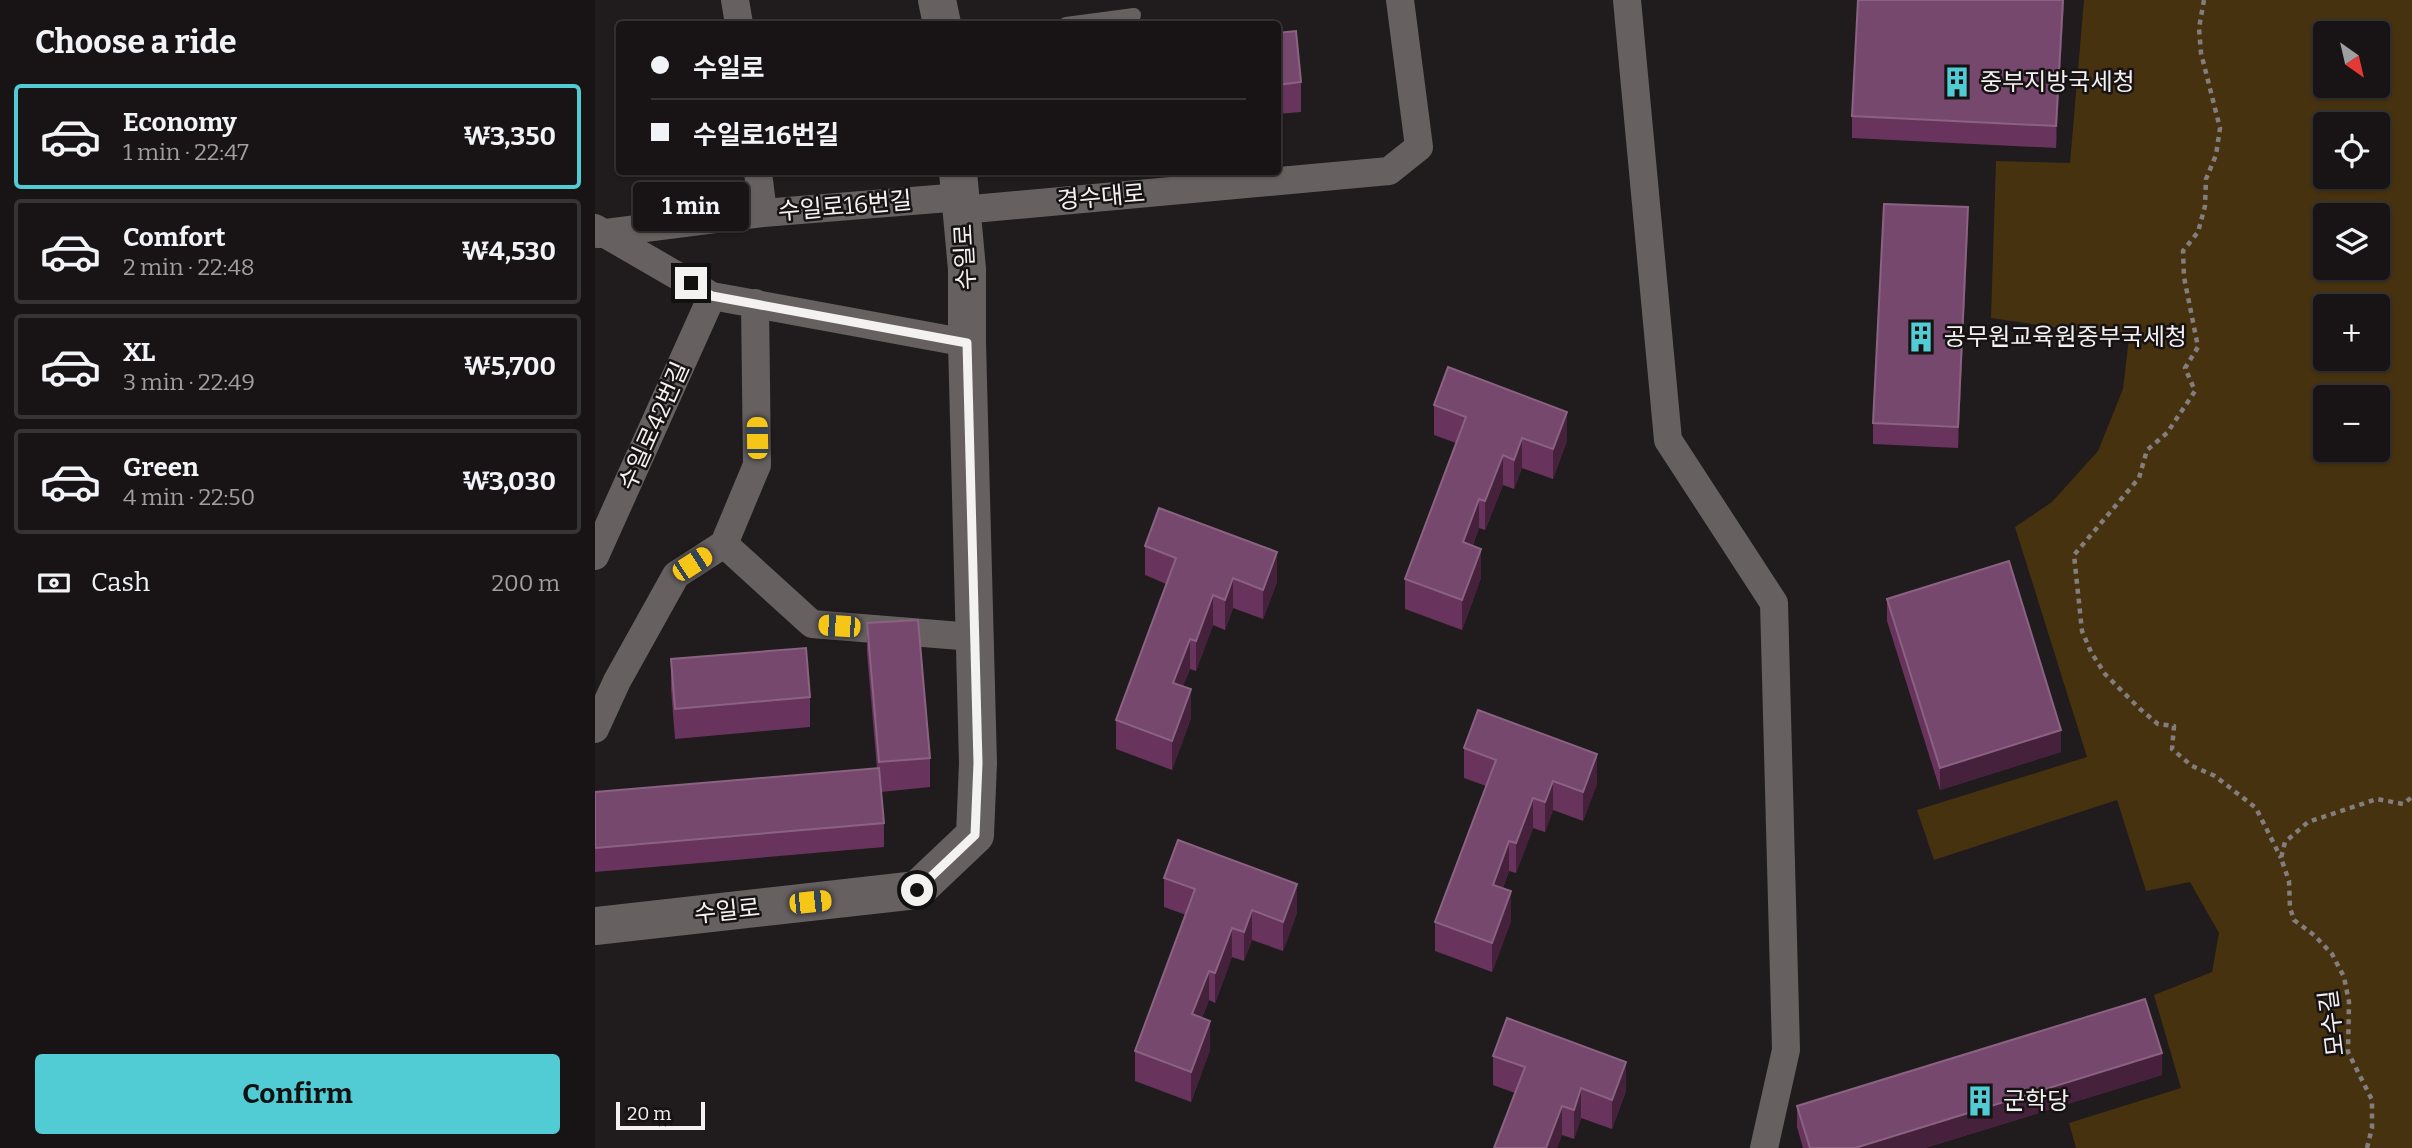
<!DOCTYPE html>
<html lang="en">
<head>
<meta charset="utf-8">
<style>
  :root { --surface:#181415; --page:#211d1e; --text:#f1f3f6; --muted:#9f9ea0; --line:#363334; --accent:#51ccd4 }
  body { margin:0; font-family:Bitter,"Noto Sans KR",serif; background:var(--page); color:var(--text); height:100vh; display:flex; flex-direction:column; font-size:26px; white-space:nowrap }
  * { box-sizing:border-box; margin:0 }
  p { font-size:23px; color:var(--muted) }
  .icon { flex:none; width:38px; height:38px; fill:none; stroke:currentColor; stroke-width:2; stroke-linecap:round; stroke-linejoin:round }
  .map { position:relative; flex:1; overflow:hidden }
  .sheet { display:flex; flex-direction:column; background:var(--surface); width:595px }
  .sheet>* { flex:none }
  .banner { position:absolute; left:21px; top:21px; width:665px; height:154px; border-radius:7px; box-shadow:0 2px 5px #0004,0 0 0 2px var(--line); display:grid; align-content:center; height:154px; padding:0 35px; background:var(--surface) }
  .needle { width:46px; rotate:146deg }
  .tools { position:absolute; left:1718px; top:21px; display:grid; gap:14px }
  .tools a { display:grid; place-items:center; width:77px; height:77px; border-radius:7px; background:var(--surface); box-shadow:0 2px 5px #0004,0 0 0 2px var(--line); font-size:35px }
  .scale { position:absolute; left:21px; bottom:18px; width:89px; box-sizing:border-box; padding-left:7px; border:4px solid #f4f1f1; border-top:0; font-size:19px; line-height:24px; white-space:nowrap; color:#f4f1f1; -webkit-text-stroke:5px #171213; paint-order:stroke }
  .end { position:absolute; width:32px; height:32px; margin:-16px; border:9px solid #f4f1f1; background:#111; box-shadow:0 0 0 4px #111 }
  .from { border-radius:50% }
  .bubble { position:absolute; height:49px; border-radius:7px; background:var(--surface); box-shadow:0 2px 5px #0004,0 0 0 2px var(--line); font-size:23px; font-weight:700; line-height:49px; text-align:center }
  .car { position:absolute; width:21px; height:42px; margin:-21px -10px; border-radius:9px; box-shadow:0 0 5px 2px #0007; background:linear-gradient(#f5c518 24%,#345 0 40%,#f5c518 0 76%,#345 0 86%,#f5c518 0) }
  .banner b { display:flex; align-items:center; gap:24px; height:66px; font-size:26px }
  .banner b+b { border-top:2px solid var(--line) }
  .banner i { width:18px; height:18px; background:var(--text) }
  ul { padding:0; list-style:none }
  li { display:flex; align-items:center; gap:21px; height:105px; margin:0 14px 10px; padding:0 21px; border:4px solid var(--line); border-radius:7px }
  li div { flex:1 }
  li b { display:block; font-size:26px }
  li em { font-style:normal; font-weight:700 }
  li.current { border-color:var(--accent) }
  li>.icon { width:63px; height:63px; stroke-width:1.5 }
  h2 { padding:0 35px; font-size:32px; line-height:84px }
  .pay { display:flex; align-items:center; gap:18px; height:77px; padding:0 35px; font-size:26px }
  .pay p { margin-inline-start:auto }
  .button { display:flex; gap:14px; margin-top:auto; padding:14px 35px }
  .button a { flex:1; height:80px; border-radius:7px; background:var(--accent); color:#111; font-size:28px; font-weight:700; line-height:80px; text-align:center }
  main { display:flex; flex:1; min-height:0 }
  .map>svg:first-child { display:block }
  .green { fill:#47320f; fill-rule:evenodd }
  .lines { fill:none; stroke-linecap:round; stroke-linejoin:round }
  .path { stroke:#827e7e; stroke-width:4.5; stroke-dasharray:5 5; stroke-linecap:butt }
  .lane { stroke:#666061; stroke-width:14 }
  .street { stroke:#666061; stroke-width:28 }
  .secondary { stroke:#666061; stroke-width:38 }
  .wall { fill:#68335d }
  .shaded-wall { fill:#45213c }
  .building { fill:#77486d; stroke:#8a6282; stroke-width:2 }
  .route { stroke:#f4f1f1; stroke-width:9 }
  .labels { text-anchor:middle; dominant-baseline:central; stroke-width:5; stroke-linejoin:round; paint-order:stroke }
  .poi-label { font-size:24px; fill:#f4f1f1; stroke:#171213; text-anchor:start }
  .street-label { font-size:24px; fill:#f4f1f1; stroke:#171213 }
</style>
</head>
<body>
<main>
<section class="sheet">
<h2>Choose a ride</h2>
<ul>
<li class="current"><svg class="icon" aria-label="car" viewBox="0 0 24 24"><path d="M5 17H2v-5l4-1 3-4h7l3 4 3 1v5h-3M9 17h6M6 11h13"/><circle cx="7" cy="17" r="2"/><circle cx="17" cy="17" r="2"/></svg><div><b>Economy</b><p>1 min · 22:47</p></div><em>₩3,350</em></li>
<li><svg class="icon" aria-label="car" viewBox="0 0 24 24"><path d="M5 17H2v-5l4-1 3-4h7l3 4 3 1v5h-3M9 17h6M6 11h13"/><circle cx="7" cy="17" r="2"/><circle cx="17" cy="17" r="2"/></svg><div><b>Comfort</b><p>2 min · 22:48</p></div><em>₩4,530</em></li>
<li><svg class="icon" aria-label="car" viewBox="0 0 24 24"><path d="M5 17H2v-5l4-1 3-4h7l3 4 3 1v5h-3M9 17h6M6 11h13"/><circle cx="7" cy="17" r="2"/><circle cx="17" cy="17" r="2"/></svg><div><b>XL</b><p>3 min · 22:49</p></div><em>₩5,700</em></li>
<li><svg class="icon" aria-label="car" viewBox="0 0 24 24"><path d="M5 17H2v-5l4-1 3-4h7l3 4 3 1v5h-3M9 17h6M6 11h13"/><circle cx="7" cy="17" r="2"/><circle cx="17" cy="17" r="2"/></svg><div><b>Green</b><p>4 min · 22:50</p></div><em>₩3,030</em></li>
</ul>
<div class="pay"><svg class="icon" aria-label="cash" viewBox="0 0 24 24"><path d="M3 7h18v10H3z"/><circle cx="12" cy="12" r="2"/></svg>Cash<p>200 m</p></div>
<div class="button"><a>Confirm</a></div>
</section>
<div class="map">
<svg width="1817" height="1148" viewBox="0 0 1817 1148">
  <rect width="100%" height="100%" fill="#201b1c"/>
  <path class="green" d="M 1489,0 L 1817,0 L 1817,1148 L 1481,1148 L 1474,1123 L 1586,1088 L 1559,995 L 1617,972 L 1624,933 L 1595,882 L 1551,891 L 1522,800 L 1339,860 L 1322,810 L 1492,757 L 1420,527 L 1457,502 L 1503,451 L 1528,389 L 1534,338 L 1396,318 L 1401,161 L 1475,163 ZM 1731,33 L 1783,33 L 1783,86 L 1731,86 ZM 1731,124 L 1783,124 L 1783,177 L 1731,177 ZM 1731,215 L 1783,215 L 1783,268 L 1731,268 ZM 1731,306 L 1783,306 L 1783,359 L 1731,359 ZM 1731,397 L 1783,397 L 1783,450 L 1731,450 Z"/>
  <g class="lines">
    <path class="path" d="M 1609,0 L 1604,28 L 1606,53 L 1625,128 L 1621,155 L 1611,179 L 1610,206 L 1603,232 L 1588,251 L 1589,277 L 1603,347 L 1590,368 L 1600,391 L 1572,433 L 1552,450 L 1544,478 L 1479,555 L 1487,631 L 1496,652 L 1510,674 L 1545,709 L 1563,724 L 1579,726 L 1577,749 L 1597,766 L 1620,776 L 1661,808 L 1686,858
      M 1772,1148 L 1777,1128 L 1777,1100 L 1753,1052 L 1754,1002 L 1749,977 L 1737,954 L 1719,935 L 1699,920 L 1695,908 L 1694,881 L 1686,858 L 1690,842 L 1713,822 L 1782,799 L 1808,804 L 1817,797"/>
    <path class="lane" d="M 471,24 L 539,15"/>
    <path class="street" d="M 140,0 L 144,24
      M 1032,0 L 1073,440 L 1179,603 L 1191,1050 L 1169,1148
      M 163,172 L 168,213
      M 367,210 L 794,171 L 824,147 L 805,0
      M 0,228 L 117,296 L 372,343
      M 3,234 L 168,213 L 366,197
      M 129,544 L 217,624 L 378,637
      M 0,556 L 117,296
      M 0,729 L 22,681 L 81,575 L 129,544 L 162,465 L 160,303"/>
    <path class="secondary" d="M 342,0 L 347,24
      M 0,926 L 322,890 L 380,835 L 383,763 L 372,343 L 372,269 L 363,172"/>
  </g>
  <path class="wall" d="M 1469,0 L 1461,148 L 1257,138 L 1257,116 Z
    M 682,33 L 706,82 L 706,112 L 682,114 Z
    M 1373,229 L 1363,448 L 1278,444 L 1278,423 Z
    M 839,405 L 972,441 L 958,479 L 927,468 L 919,489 L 908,485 L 890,530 L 884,528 L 878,545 L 886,578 L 867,630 L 810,609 L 810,579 L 861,443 L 839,435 Z
    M 550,546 L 682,582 L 668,619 L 638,608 L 630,630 L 618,625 L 601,671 L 595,669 L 588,686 L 596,718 L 577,770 L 521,749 L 521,720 L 571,584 L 550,575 Z
    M 1292,599 L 1466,752 L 1345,790 L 1292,621 Z
    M 272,623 L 335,758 L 335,787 L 286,792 L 289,823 L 289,847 L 0,872 L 0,792 L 282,768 L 272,653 Z
    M 76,659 L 215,697 L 215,727 L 80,739 L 76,689 Z
    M 869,748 L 1002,784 L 988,821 L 958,810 L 950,832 L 938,828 L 921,873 L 914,871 L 908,888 L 916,921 L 897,972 L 840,951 L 840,922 L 891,786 L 869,778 Z
    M 569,878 L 702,913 L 688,951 L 657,940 L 649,961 L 637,957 L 620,1003 L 614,1000 L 607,1018 L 615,1050 L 596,1102 L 540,1081 L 540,1051 L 591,915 L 569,907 Z
    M 898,1056 L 1031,1091 L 1017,1129 L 986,1118 L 979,1139 L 967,1135 L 962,1148 L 899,1148 L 920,1093 L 898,1085 Z
    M 1567,1075 L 1330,1148 L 1208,1148 L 1202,1127 L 1202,1106 Z"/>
  <path class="shaded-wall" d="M 1468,0 L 1469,0 L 1461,148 L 1461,126 Z
    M 1373,207 L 1373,229 L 1363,448 L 1363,427 Z
    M 972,412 L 972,441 L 958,479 L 958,449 Z
    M 927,438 L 927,468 L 919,489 L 919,460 Z
    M 908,455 L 908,485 L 890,530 L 890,501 Z
    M 884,499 L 884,528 L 868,571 L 868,542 Z
    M 886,549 L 886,578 L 867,630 L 867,600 Z
    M 682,552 L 682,582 L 668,619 L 668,590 Z
    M 638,578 L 638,608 L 630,630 L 630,600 Z
    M 618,595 L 618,625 L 601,671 L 601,641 Z
    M 595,639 L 595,669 L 578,712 L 578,683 Z
    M 596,689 L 596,718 L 577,770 L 577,741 Z
    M 1466,730 L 1466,752 L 1345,790 L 1345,768 Z
    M 1002,754 L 1002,784 L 988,821 L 988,792 Z
    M 958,781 L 958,810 L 950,832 L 950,802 Z
    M 938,798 L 938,828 L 921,873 L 921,843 Z
    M 914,841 L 914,871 L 898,914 L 898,885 Z
    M 702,884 L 702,913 L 688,951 L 688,922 Z
    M 916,891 L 916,921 L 897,972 L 897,943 Z
    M 657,910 L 657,940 L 649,961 L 649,932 Z
    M 637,928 L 637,957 L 620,1003 L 620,973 Z
    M 614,971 L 614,1000 L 597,1044 L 597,1014 Z
    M 615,1021 L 615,1050 L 596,1102 L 596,1072 Z
    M 1567,1053 L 1567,1075 L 1330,1148 L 1260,1148 Z
    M 1031,1062 L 1031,1091 L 1017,1129 L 1017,1100 Z
    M 986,1088 L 986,1118 L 979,1139 L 979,1110 Z
    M 967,1106 L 967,1135 L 962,1148 L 951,1148 Z"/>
  <path class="building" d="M 1263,0 L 1468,0 L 1461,126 L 1257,116 Z
    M 701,31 L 706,82 L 682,85 L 682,33 Z
    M 1289,204 L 1373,207 L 1363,427 L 1278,423 Z
    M 853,367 L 972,412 L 958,449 L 927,438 L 919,460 L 908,455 L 890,501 L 884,499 L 868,542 L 886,549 L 867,600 L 810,579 L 871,417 L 839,405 Z
    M 564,508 L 682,552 L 668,590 L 638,578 L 630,600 L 618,595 L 601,641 L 595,639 L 578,683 L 596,689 L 577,741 L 521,720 L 581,558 L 550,546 Z
    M 1414,561 L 1466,730 L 1345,768 L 1292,599 Z
    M 323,620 L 335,758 L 284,762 L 272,623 Z
    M 211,648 L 215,697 L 80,709 L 76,659 Z
    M 883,710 L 1002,754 L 988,792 L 958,781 L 950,802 L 938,798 L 921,843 L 914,841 L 898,885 L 916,891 L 897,943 L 840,922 L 901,760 L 869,748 Z
    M 284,768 L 289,823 L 0,848 L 0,792 Z
    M 583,840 L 702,884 L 688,922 L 657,910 L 649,932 L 637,928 L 620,973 L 614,971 L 597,1014 L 615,1021 L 596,1072 L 540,1051 L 600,889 L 569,878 Z
    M 1550,999 L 1567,1053 L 1260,1148 L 1215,1148 L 1202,1106 Z
    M 912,1018 L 1031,1062 L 1017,1100 L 986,1088 L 979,1110 L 967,1106 L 951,1148 L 899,1148 L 930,1067 L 898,1056 Z"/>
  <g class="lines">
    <path class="route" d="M 96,283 L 117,296 L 372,343 L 383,763 L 380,835 L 322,890"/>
  </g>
  <defs>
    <g id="building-bare" transform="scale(2.415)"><path d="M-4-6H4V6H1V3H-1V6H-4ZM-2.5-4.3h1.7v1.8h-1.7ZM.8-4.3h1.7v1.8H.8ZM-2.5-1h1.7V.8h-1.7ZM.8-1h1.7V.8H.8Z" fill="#51ccd4" stroke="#171213" stroke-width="2.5" paint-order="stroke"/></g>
  </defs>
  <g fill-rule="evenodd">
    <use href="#building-bare" x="1362" y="82"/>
    <use href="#building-bare" x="1326" y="337"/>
    <use href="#building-bare" x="1385" y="1101"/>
  </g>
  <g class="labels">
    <g class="poi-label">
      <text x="1385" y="82">중부지방국세청</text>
      <text x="1349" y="337">공무원교육원중부국세청</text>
      <text x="1408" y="1101">군학당</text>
    </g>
    <g class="street-label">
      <text transform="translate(506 197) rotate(-5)">경수대로</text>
      <text transform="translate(250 206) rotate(-5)">수일로16번길</text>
      <text transform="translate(370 257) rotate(-93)">수일로</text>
      <text transform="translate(59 426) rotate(-66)">수일로42번길</text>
      <text transform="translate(132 911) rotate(-6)">수일로</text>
      <text transform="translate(1737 1023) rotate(-97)">모수길</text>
    </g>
  </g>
</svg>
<div class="tools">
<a><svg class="needle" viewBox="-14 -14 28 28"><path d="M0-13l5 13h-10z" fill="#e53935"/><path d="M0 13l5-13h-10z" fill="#9f9ea0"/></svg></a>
<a><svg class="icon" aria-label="locate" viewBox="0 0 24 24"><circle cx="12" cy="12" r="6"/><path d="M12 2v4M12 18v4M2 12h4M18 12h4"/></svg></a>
<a><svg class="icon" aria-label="layers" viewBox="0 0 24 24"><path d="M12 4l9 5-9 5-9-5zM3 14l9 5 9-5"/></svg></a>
<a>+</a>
<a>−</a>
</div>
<div class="scale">20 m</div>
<i class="end from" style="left:322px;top:890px"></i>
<i class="end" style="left:96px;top:283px"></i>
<div class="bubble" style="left:38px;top:182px;width:116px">1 min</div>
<i class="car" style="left:162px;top:438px;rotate:359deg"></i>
<i class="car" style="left:97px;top:564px;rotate:57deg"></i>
<i class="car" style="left:244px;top:626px;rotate:274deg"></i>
<i class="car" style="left:215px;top:902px;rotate:84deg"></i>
<div class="banner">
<b><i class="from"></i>수일로</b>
<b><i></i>수일로16번길</b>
</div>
</div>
</main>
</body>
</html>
